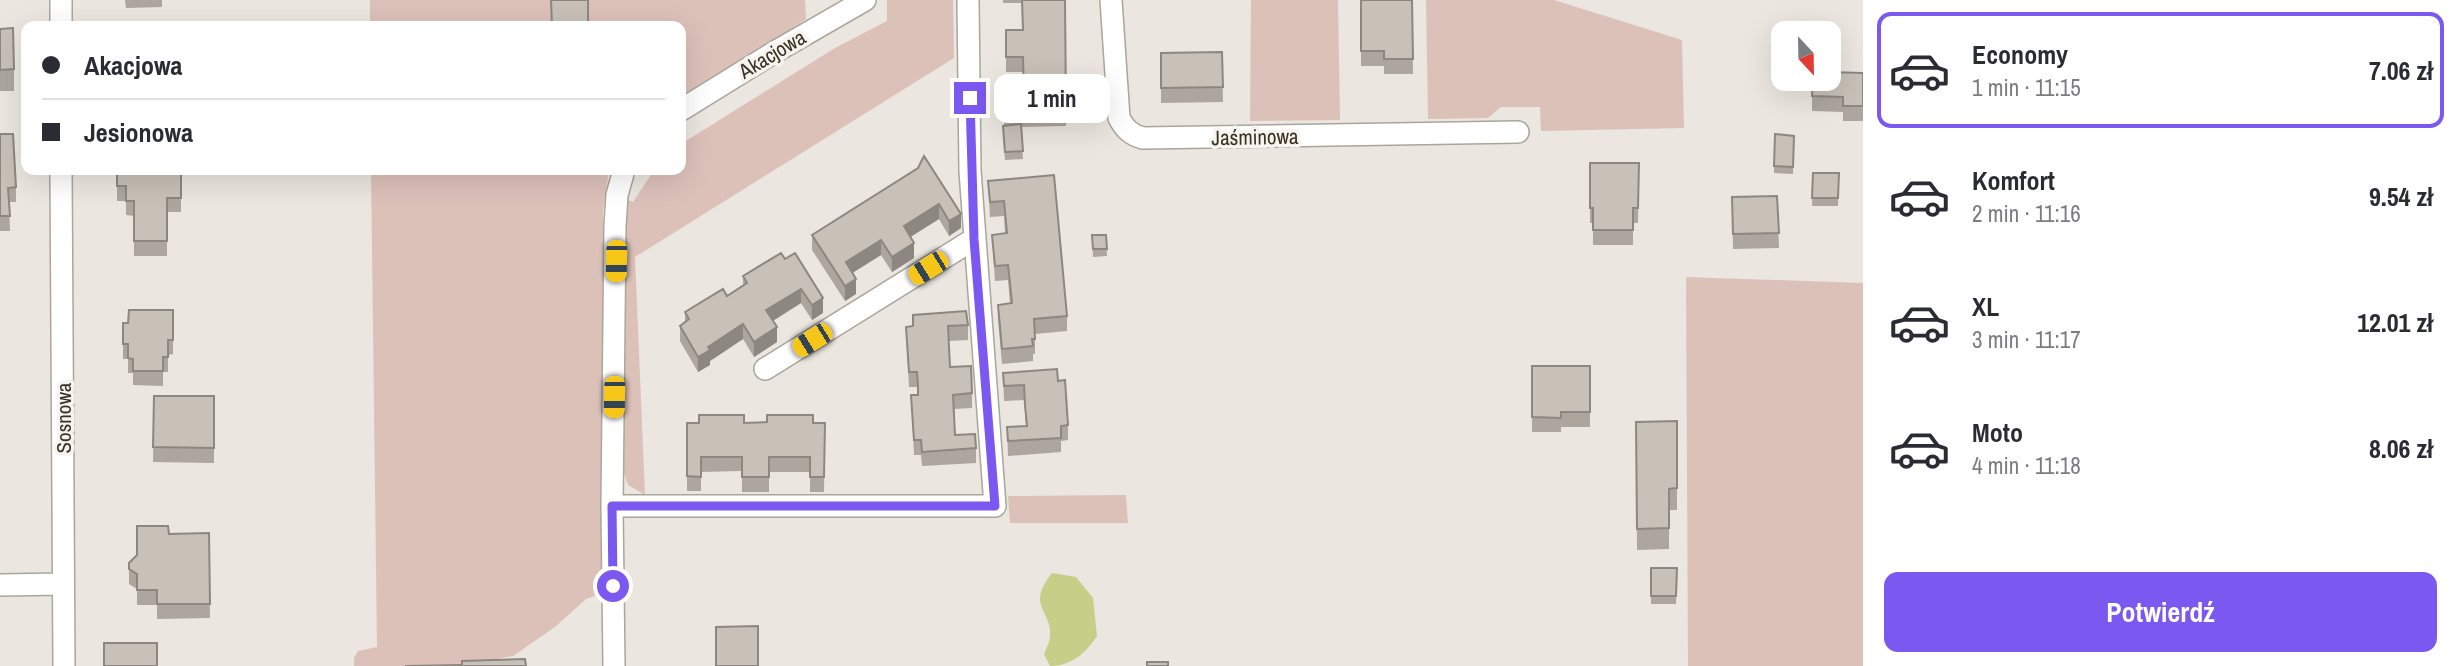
<!DOCTYPE html>
<html lang="pl">
<head>
<meta charset="utf-8">
<style>
  :root { --surface:#fff; --page:#f2f2f3; --text:#2b2b33; --muted:#7c7c81; --line:#e1e1e2; --accent:#7b58f0 }
  body { margin:0; font-family:"Archivo Narrow",sans-serif; background:var(--page); color:var(--text); height:100vh; display:flex; flex-direction:column; font-size:26px; white-space:nowrap }
  * { box-sizing:border-box; margin:0 }
  p { font-size:23px; color:var(--muted) }
  .icon { flex:none; width:38px; height:38px; fill:none; stroke:currentColor; stroke-width:2; stroke-linecap:round; stroke-linejoin:round }
  .map { position:relative; flex:1; overflow:hidden }
  .sheet { display:flex; flex-direction:column; background:var(--surface); width:595px }
  .sheet>* { flex:none }
  .banner { position:absolute; left:21px; top:21px; width:665px; height:154px; border-radius:14px; box-shadow:0 7px 28px #0002; display:grid; align-content:center; height:154px; padding:0 21px; background:var(--surface) }
  .needle { width:46px; rotate:158deg }
  .fabs { position:absolute; left:1771px; top:21px; display:grid; gap:14px }
  .fabs a { display:grid; place-items:center; width:70px; height:70px; border-radius:14px; background:var(--surface); box-shadow:0 7px 28px #0002; font-size:35px }
  .end { position:absolute; width:32px; height:32px; margin:-16px; border:9px solid #7b58f0; background:#fff; box-shadow:0 0 0 4px #fff }
  .from { border-radius:50% }
  .bubble { position:absolute; height:49px; border-radius:14px; background:var(--surface); box-shadow:0 7px 28px #0002; font-size:23px; font-weight:700; line-height:49px; text-align:center }
  .car { position:absolute; width:21px; height:42px; margin:-21px -10px; border-radius:9px; box-shadow:0 0 5px 2px #0007; background:linear-gradient(#f5c518 24%,#345 0 40%,#f5c518 0 76%,#345 0 86%,#f5c518 0) }
  .banner b { display:flex; align-items:center; gap:24px; height:66px; font-size:26px }
  .banner b+b { border-top:2px solid var(--line) }
  .banner i { width:18px; height:18px; background:var(--text) }
  ul { padding:12px 0 0; list-style:none }
  li { display:flex; align-items:center; gap:21px; height:116px; margin:0 14px 10px; padding:0 7px; border:4px solid transparent; border-radius:14px }
  li div { flex:1 }
  li b { display:block; font-size:26px }
  li em { font-style:normal; font-weight:700 }
  li.on { border-color:var(--accent) }
  li>.icon { width:63px; height:63px; stroke-width:1.5 }
  .action { display:flex; gap:14px; margin-top:auto; padding:14px 21px }
  .action a { flex:1; height:80px; border-radius:14px; background:var(--accent); color:#fff; font-size:28px; font-weight:700; line-height:80px; text-align:center }
  main { display:flex; flex:1; min-height:0 }
  .map>svg:first-child { display:block }
  .green { fill:#dcc1b9 }
  .water { fill:#c6cf88 }
  .lines { fill:none; stroke-linecap:round; stroke-linejoin:round }
  .minor-casing { stroke:#aba69b; stroke-width:24 }
  .minor { stroke:#fff; stroke-width:21 }
  .wall { fill:#aca69e }
  .shaded-wall { fill:#8c8781 }
  .building { fill:#c8c1b8; stroke:#8c8781; stroke-width:2 }
  .route { stroke:#7b58f0; stroke-width:9 }
  .labels { text-anchor:middle; dominant-baseline:central; stroke-width:7; stroke-linejoin:round; paint-order:stroke }
  .street-label { font-size:21px; fill:#3a3321; stroke:#f7f3f0 }
</style>
</head>
<body>
<main>
<div class="map">
<svg width="1863" height="666" viewBox="0 0 1863 666">
  <rect width="100%" height="100%" fill="#ebe6e0"/>
  <path class="green" d="M 370,0 L 805,0 L 806,19 L 681,101 L 681,26 L 370,26 Z
    M 887,0 L 953,0 L 954,58 L 635,257 L 645,495 L 628,485 L 624,473 L 622,226 L 626,199 L 633,202 L 654,170 L 681,170 L 681,144 L 835,48 L 887,21 Z
    M 1251,0 L 1338,0 L 1340,120 L 1250,121 Z
    M 1426,0 L 1554,0 L 1682,40 L 1684,128 L 1541,131 L 1540,107 L 1501,107 L 1488,118 L 1428,119 Z
    M 371,170 L 609,170 L 603,211 L 603,593 L 586,599 L 555,627 L 513,656 L 460,666 L 354,666 L 354,658 L 358,651 L 377,647 Z
    M 1686,277 L 1863,283 L 1863,666 L 1688,666 Z
    M 1126,495 L 1128,523 L 1010,523 L 1008,496 Z"/>
  <path class="water" d="M 1052,573 L 1076,577 L 1093,598 L 1097,636 C 1085,654 1071,666 1050,666 L 1044,654 C 1046,649 1050,642 1050,637 C 1053,610 1025,607 1052,573 Z"/>
  <g class="lines">
    <g class="minor-casing">
      <path id="minor" d="M 61,0 L 61,26
        M 1111,0 L 1119,118 C 1125,129 1131,135 1143,138 L 1518,132
        M 681,110 L 773,53 L 865,0
        M 61,170 L 64,666
        M 765,369 L 974,239
        M 612,506 L 995,506 L 970,171 L 968,0
        M 0,585 L 63,584
        M 614,666 L 612,506 L 615,226 L 617,195 L 624,170"/>
    </g>
    <use href="#minor" class="minor"/>
  </g>
  <path class="wall" d="M 125,0 L 162,0 L 162,7 L 126,8 Z
    M 1003,0 L 1065,0 L 1066,111 L 1066,126 L 1021,127 L 1023,159 L 1005,160 L 1003,134 L 1003,126 L 1004,126 L 1004,98 L 1024,97 L 1023,72 L 1006,72 L 1006,30 L 1022,30 L 1022,3 L 1003,3 Z
    M 1361,0 L 1412,0 L 1413,74 L 1384,74 L 1384,66 L 1361,66 Z
    M 0,29 L 14,69 L 14,91 L 0,91 Z
    M 1222,52 L 1223,102 L 1161,103 L 1161,53 Z
    M 1863,73 L 1863,121 L 1843,121 L 1843,112 L 1812,111 L 1812,96 Z
    M 0,134 L 16,187 L 16,202 L 9,202 L 10,231 L 0,231 Z
    M 1794,136 L 1793,174 L 1774,173 L 1774,166 Z
    M 1590,163 L 1639,163 L 1638,223 L 1633,223 L 1633,245 L 1593,245 L 1593,223 L 1590,223 Z
    M 918,168 L 961,228 L 949,236 L 939,219 L 910,237 L 914,258 L 892,272 L 881,255 L 852,273 L 856,294 L 845,301 L 812,250 L 812,235 Z
    M 117,170 L 181,170 L 181,212 L 167,212 L 167,256 L 134,256 L 134,216 L 126,215 L 126,201 L 117,201 Z
    M 1813,173 L 1839,173 L 1838,206 L 1812,206 Z
    M 1054,175 L 1067,316 L 1067,331 L 1035,334 L 1035,354 L 1033,354 L 1033,361 L 1002,364 L 998,319 L 998,305 L 1010,304 L 1008,280 L 995,281 L 992,235 L 1005,234 L 1004,216 L 990,217 L 988,181 Z
    M 1777,196 L 1779,248 L 1733,249 L 1732,197 Z
    M 1092,235 L 1106,235 L 1107,256 L 1093,257 Z
    M 785,259 L 823,313 L 812,320 L 801,303 L 773,321 L 777,342 L 754,357 L 743,339 L 710,361 L 710,365 L 698,372 L 680,341 L 680,326 L 685,322 L 685,312 L 727,296 L 743,285 L 743,276 Z
    M 173,310 L 173,354 L 168,355 L 168,372 L 163,372 L 163,386 L 133,385 L 133,373 L 128,373 L 128,359 L 123,359 L 123,323 L 128,323 Z
    M 968,325 L 968,340 L 949,341 L 950,367 L 972,393 L 972,408 L 954,409 L 955,435 L 976,448 L 976,463 L 922,466 L 921,455 L 914,455 L 911,395 L 917,395 L 917,387 L 909,387 L 906,327 Z
    M 1532,366 L 1590,366 L 1590,427 L 1561,427 L 1561,432 L 1532,432 Z
    M 1003,373 L 1058,381 L 1068,425 L 1068,440 L 1061,441 L 1061,452 L 1008,456 L 1007,427 L 1026,426 L 1024,400 L 1004,401 Z
    M 154,396 L 214,396 L 214,463 L 153,462 Z
    M 1677,421 L 1677,510 L 1669,510 L 1669,549 L 1637,550 L 1636,422 Z
    M 687,423 L 825,423 L 824,492 L 810,492 L 810,472 L 769,472 L 769,492 L 742,492 L 742,471 L 701,472 L 701,491 L 687,491 Z
    M 209,533 L 210,618 L 157,619 L 157,605 L 137,605 L 137,589 L 129,584 L 129,563 L 169,534 Z
    M 1651,568 L 1677,568 L 1676,604 L 1651,604 Z"/>
  <path class="shaded-wall" d="M 939,204 L 939,219 L 904,241 L 904,226 Z
    M 961,214 L 961,228 L 949,236 L 949,221 Z
    M 881,240 L 881,255 L 846,277 L 846,262 Z
    M 914,243 L 914,258 L 892,272 L 892,257 Z
    M 856,279 L 856,294 L 845,301 L 845,286 Z
    M 801,289 L 801,303 L 766,325 L 766,310 Z
    M 823,298 L 823,313 L 812,320 L 812,305 Z
    M 743,324 L 743,339 L 710,361 L 710,365 L 698,372 L 698,357 L 708,347 Z
    M 777,327 L 777,342 L 754,357 L 754,342 Z"/>
  <path class="building" d="M 551,0 L 588,0 L 588,26 L 552,26 Z
    M 1022,0 L 1065,0 L 1066,111 L 1004,112 L 1004,98 L 1024,97 L 1023,57 L 1006,57 L 1006,30 L 1023,30 Z
    M 1361,0 L 1412,0 L 1413,59 L 1384,59 L 1384,51 L 1361,51 Z
    M 13,28 L 14,69 L 0,70 L 0,29 Z
    M 1222,52 L 1223,87 L 1161,88 L 1161,53 Z
    M 1829,72 L 1863,73 L 1863,106 L 1843,106 L 1843,97 L 1812,96 L 1813,79 L 1829,79 Z
    M 1021,124 L 1023,151 L 1005,152 L 1003,126 Z
    M 0,134 L 13,134 L 16,187 L 8,188 L 10,216 L 0,216 Z
    M 1775,134 L 1794,136 L 1793,167 L 1774,166 Z
    M 924,156 L 961,214 L 949,221 L 939,204 L 904,226 L 914,243 L 892,257 L 881,240 L 846,262 L 856,279 L 845,286 L 812,235 L 918,168 Z
    M 1590,163 L 1639,163 L 1638,208 L 1633,208 L 1633,230 L 1593,230 L 1593,208 L 1590,208 Z
    M 117,170 L 181,170 L 181,198 L 167,198 L 167,241 L 134,241 L 134,201 L 126,201 L 126,186 L 117,186 Z
    M 1813,173 L 1839,173 L 1838,198 L 1812,198 Z
    M 1054,175 L 1067,316 L 1034,319 L 1035,339 L 1032,339 L 1033,346 L 1002,349 L 998,305 L 1012,303 L 1010,283 L 1008,265 L 995,266 L 992,235 L 1007,233 L 1004,201 L 990,202 L 988,181 Z
    M 1777,196 L 1779,233 L 1733,234 L 1732,197 Z
    M 1092,235 L 1106,235 L 1107,249 L 1093,249 Z
    M 781,253 L 785,259 L 795,253 L 823,298 L 812,305 L 801,289 L 766,310 L 777,327 L 754,342 L 743,324 L 708,347 L 710,350 L 698,357 L 680,326 L 689,319 L 685,312 L 723,289 L 727,296 L 747,283 L 743,276 Z
    M 129,310 L 173,310 L 173,340 L 168,340 L 168,357 L 163,357 L 163,371 L 133,371 L 133,359 L 128,358 L 128,344 L 123,344 L 123,323 L 128,323 Z
    M 966,311 L 968,325 L 948,326 L 950,367 L 971,366 L 972,393 L 953,395 L 955,435 L 975,434 L 976,448 L 922,452 L 921,440 L 914,440 L 911,395 L 918,395 L 918,385 L 917,372 L 909,372 L 906,327 L 913,326 L 913,315 Z
    M 1532,366 L 1590,366 L 1590,412 L 1561,412 L 1561,418 L 1532,417 Z
    M 1057,369 L 1058,381 L 1065,380 L 1068,425 L 1061,426 L 1061,438 L 1008,441 L 1007,427 L 1027,426 L 1025,405 L 1024,385 L 1004,386 L 1003,373 Z
    M 154,396 L 214,396 L 214,448 L 153,447 Z
    M 699,415 L 744,415 L 744,423 L 767,422 L 767,415 L 813,415 L 813,423 L 825,423 L 824,477 L 810,477 L 810,457 L 769,457 L 769,477 L 742,477 L 742,457 L 701,457 L 701,477 L 687,476 L 687,423 L 699,423 Z
    M 1677,421 L 1677,488 L 1669,489 L 1669,528 L 1637,529 L 1636,422 Z
    M 137,526 L 168,526 L 169,534 L 209,533 L 210,604 L 157,604 L 157,590 L 137,590 L 137,574 L 129,569 L 129,563 L 137,555 Z
    M 1651,568 L 1677,568 L 1676,596 L 1651,596 Z
    M 758,626 L 758,666 L 716,666 L 716,627 Z
    M 104,643 L 157,643 L 157,666 L 104,666 Z
    M 525,659 L 526,666 L 462,666 L 462,661 Z
    M 1147,662 L 1168,662 L 1168,666 L 1147,666 Z
    M 462,665 L 462,666 L 405,666 Z"/>
  <g class="lines">
    <path class="route" d="M 613,586 L 612,506 L 995,506 L 974,239 L 970,98"/>
  </g>
  <g class="labels">
    <g class="street-label">
      <text transform="translate(772 54) rotate(-31)">Akacjowa</text>
      <text transform="translate(1255 137) rotate(-1)">Jaśminowa</text>
      <text transform="translate(63 418) rotate(-90)">Sosnowa</text>
    </g>
  </g>
</svg>
<div class="fabs">
<a><svg class="needle" viewBox="-14 -14 28 28"><path d="M0-13l5 13h-10z" fill="#e53935"/><path d="M0 13l5-13h-10z" fill="#7c7c81"/></svg></a>
</div>
<i class="end from" style="left:613px;top:586px"></i>
<i class="end" style="left:970px;top:98px"></i>
<div class="bubble" style="left:994px;top:74px;width:116px">1 min</div>
<i class="car" style="left:616px;top:261px;rotate:181deg"></i>
<i class="car" style="left:928px;top:268px;rotate:238deg"></i>
<i class="car" style="left:812px;top:340px;rotate:238deg"></i>
<i class="car" style="left:614px;top:397px;rotate:181deg"></i>
<div class="banner">
<b><i class="from"></i>Akacjowa</b>
<b><i></i>Jesionowa</b>
</div>
</div>
<section class="sheet">
<ul>
<li class="on"><svg class="icon" aria-label="car" viewBox="0 0 24 24"><path d="M5 17H2v-5l4-1 3-4h7l3 4 3 1v5h-3M9 17h6M6 11h13"/><circle cx="7" cy="17" r="2"/><circle cx="17" cy="17" r="2"/></svg><div><b>Economy</b><p>1 min · 11:15</p></div><em>7.06 zł</em></li>
<li><svg class="icon" aria-label="car" viewBox="0 0 24 24"><path d="M5 17H2v-5l4-1 3-4h7l3 4 3 1v5h-3M9 17h6M6 11h13"/><circle cx="7" cy="17" r="2"/><circle cx="17" cy="17" r="2"/></svg><div><b>Komfort</b><p>2 min · 11:16</p></div><em>9.54 zł</em></li>
<li><svg class="icon" aria-label="car" viewBox="0 0 24 24"><path d="M5 17H2v-5l4-1 3-4h7l3 4 3 1v5h-3M9 17h6M6 11h13"/><circle cx="7" cy="17" r="2"/><circle cx="17" cy="17" r="2"/></svg><div><b>XL</b><p>3 min · 11:17</p></div><em>12.01 zł</em></li>
<li><svg class="icon" aria-label="car" viewBox="0 0 24 24"><path d="M5 17H2v-5l4-1 3-4h7l3 4 3 1v5h-3M9 17h6M6 11h13"/><circle cx="7" cy="17" r="2"/><circle cx="17" cy="17" r="2"/></svg><div><b>Moto</b><p>4 min · 11:18</p></div><em>8.06 zł</em></li>
</ul>
<div class="action"><a>Potwierdź</a></div>
</section>
</main>
</body>
</html>
